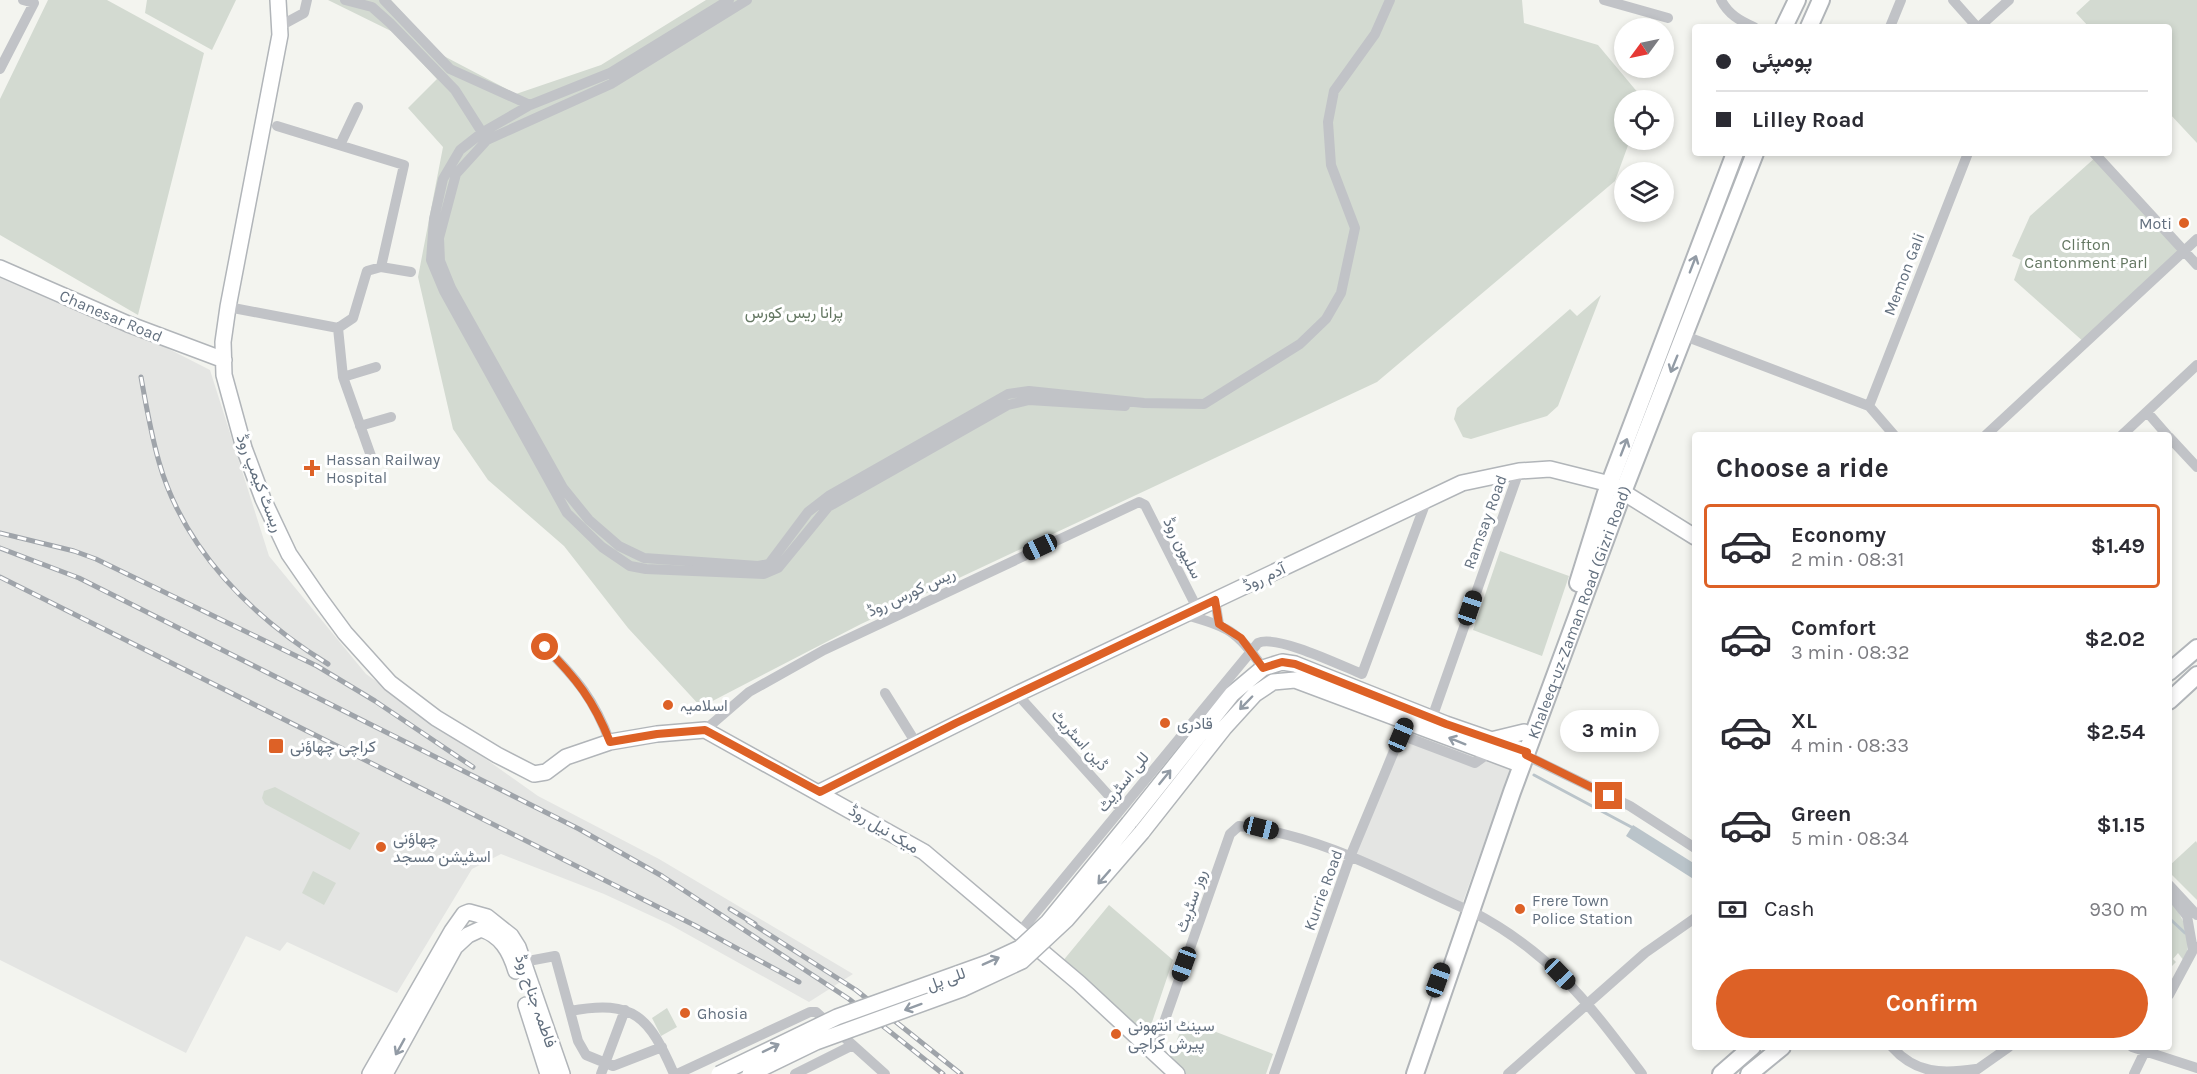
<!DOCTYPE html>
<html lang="en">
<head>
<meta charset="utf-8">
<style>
  :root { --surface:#fff; --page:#f7f7f7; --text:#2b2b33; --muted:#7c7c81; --line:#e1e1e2; --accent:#dd6126 }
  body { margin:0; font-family:Karla,Vazirmatn,sans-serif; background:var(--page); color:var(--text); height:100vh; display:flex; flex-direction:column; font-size:22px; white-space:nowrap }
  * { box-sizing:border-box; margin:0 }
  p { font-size:20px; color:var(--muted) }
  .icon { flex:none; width:33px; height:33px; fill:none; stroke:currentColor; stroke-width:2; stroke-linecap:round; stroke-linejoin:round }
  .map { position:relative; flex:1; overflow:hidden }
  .panel { position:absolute; left:1692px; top:432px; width:480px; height:618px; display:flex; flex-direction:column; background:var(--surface); border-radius:6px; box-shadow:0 3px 9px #0003 }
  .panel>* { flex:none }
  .top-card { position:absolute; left:1692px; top:24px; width:480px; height:132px; border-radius:6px; box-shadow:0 3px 9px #0003; display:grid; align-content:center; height:132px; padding:0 24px; background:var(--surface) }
  .needle { width:39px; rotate:237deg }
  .tools { position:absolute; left:1614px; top:18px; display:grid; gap:12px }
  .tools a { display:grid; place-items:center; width:60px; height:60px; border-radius:50%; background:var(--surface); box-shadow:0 3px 9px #0003; font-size:30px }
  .end { position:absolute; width:27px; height:27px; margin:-14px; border:8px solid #dd6126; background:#fff; box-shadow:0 0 0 3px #fff }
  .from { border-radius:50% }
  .bubble { position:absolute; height:42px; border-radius:21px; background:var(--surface); box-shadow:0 3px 9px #0003; font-size:20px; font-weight:700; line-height:42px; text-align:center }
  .car { position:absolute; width:18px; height:36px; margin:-18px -9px; border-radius:8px; box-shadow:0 0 4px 2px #0007; background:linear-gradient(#222 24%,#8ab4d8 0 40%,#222 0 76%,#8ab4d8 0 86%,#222 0) }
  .top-card b { display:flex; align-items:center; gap:21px; height:57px; font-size:22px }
  .top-card b+b { border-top:2px solid var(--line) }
  .top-card i { width:15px; height:15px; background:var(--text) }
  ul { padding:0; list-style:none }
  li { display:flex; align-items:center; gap:18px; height:84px; margin:0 12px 9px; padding:0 12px; border:3px solid transparent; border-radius:6px }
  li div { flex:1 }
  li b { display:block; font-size:22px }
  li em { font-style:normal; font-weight:700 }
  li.selected { border-color:var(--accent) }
  li>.icon { width:54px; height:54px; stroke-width:1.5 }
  h2 { padding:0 24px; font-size:27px; line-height:72px }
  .pay { display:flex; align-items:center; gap:15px; height:66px; padding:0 24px; font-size:22px }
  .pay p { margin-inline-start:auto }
  .button { display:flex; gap:12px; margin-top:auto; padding:12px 24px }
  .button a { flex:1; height:69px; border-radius:36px; background:var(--accent); color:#fff; font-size:24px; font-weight:700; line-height:69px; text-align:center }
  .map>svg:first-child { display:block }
  .built { fill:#e4e5e3 }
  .green { fill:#d3dad1 }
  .water { fill:#bac4ca }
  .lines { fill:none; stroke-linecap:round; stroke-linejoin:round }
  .stream { stroke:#bac4ca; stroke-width:3 }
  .secondary-casing { stroke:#b1b5b9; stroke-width:18 }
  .primary-casing { stroke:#b1b5b9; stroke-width:20 }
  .street { stroke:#c1c3c7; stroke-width:10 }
  .secondary { stroke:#fff; stroke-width:15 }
  .primary { stroke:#fff; stroke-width:16 }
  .rail-casing { stroke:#9fa4aa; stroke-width:5 }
  .rail { stroke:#fff; stroke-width:3; stroke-dasharray:9; stroke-linecap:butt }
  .secondary-bridge-casing { stroke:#b1b5b9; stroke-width:18; stroke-linecap:butt }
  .secondary-bridge { stroke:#fff; stroke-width:15 }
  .oneway { stroke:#929ba5 }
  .route { stroke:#dd6126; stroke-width:8 }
  .poi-dot { fill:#dd6126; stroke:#fff; stroke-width:2 }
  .labels { text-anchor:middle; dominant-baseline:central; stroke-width:6; stroke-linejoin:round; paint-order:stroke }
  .poi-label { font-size:16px; fill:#63707f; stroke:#fff; text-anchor:start }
  .park-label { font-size:16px; fill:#647762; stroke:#fff }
  .street-label { font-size:16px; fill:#63707f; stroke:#fff }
</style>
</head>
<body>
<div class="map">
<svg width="2197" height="1074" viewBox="0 0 2197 1074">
  <rect width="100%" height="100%" fill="#f3f4ef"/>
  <path class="built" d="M 0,263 L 210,370 L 269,556 L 366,674 L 538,796 L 659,859 L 853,974 L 809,1002 L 669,924 L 604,894 L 501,854 L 472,869 L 397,993 L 287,942 L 280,951 L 246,936 L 186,1053 L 0,960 Z
    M 1399,720 L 1518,749 L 1461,907 L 1350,857 Z"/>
  <path class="green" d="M 48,0 L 107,0 L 204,53 L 138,315 L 0,235 L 0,99 Z
    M 147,0 L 236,0 L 212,50 L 145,13 Z
    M 328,0 L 391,0 L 440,54 L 516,94 L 601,65 L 706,0 L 1522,0 L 1524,23 L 1598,45 L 1644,100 L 1624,100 L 1624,140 L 1630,140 L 1615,181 L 1377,382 L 861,624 L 701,707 L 628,628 L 564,546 L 488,480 L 453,429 L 418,277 L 443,147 L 408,108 L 437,79 L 393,32 Z
    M 2090,0 L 2197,0 L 2197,143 L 2169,113 L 2169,27 L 2089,27 L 2076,13 Z
    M 2097,156 L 2184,251 L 2085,343 L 2014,280 L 2021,260 L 2012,256 L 2030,216 Z
    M 1601,295 L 1558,406 L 1547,416 L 1471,439 L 1463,437 L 1454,419 L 1457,408 L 1570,309 L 1577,316 Z
    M 1500,551 L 1569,576 L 1542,656 L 1473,630 Z
    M 275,787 L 360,833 L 350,850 L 265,804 L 262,798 L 264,791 Z
    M 2196,841 L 2197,843 L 2197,900 L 2169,872 L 2169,866 Z
    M 313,871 L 336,883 L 324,905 L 302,893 Z
    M 2169,899 C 2183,915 2194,940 2184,961 L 2178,953 L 2173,959 L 2176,962 L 2169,969 Z
    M 1109,905 L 1173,960 L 1147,1037 L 1062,962 Z
    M 667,1008 L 677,1027 L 661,1036 L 652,1018 Z
    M 1185,1020 L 1273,1054 L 1266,1074 L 1184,1074 L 1169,1059 Z"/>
  <path class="water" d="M 1633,825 L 1695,864 L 1695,880 L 1626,836 Z"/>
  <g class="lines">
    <path class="stream" d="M 1534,775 L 1635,829
      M 2169,918 L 2185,933"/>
    <g class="secondary-casing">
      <path id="secondary" d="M 278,0 L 280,35 L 228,307 L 223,342 L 224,375 L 244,448 L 263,499 L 289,554 L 320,599 L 345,633 L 390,683 L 436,718 L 497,755 L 534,774 L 546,772 L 566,757 L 610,742 L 657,734 L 705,730 L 924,852 L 1079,983 L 1177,1074
        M 0,268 L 128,324 L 224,360
        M 1491,740 L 1524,732
        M 820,792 L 1017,694 L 1462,483 L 1519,471 L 1550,469 L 1610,484 L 1695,537
        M 1129,823 L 1232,694 L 1263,668 L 1282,662 L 1295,664 L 1446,724 L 1527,752
        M 1142,832 L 1224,728 L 1255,694 L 1273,682 L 1295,680 L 1522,765
        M 526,1005 L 548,1074
        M 370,1074 L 452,931 L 464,914 L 469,912 L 487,917 L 511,936 L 518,947 L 562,1074
        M 385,1074 L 455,947 L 468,935 L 481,929 C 501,935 510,951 516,971"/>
    </g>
    <g class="primary-casing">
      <g id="primary">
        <path d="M 1784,27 L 1797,0"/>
        <path d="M 1809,27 L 1821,0"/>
        <path d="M 1578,583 L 1606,493 L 1735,153"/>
        <path d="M 2169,672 L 2197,648"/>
        <path d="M 2169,701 L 2197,675"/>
        <path id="s1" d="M 1415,1074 L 1512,792 L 1623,492 L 1755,153"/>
        <path d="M 1721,1074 L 1752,1047"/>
        <path d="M 1749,1074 L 1782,1047"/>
      </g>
    </g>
    <path class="street" d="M 345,0 L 372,7 L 390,23 L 455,90 L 485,137
      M 384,0 L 450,69 L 530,105
      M 729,0 L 610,73 L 530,105 L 483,132 L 460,150 L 443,179 L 434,219 L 431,260 L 444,291 L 567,513 L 602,547 L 630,566 L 646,569 L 764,574 L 778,568 L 828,507 L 1008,405 L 1029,400 L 1125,406
      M 747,0 L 611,84 L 487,140 L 456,174 L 439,238 L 440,261 L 451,288 L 563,488 L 589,520 L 619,546 L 644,558 L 758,566 L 769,564 L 808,512 L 830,495 L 1008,394 L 1029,391 L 1144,403 L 1204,404 L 1300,344 L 1326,319 L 1341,293 L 1355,228 L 1331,165 L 1328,122 L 1334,91 L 1375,34 L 1390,0
      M 1604,0 L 1668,18
      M 1721,0 C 1728,14 1740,21 1754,27
      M 1953,0 L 1977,27
      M 280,26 L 304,13 L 307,0
      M 1890,27 L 1901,0
      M 1979,27 L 2009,0
      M 0,69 L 34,3 L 23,0
      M 277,126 L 404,165 L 381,267 L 367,271 L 353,318 L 338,328
      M 340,145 L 358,107
      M 2094,153 L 2197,265
      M 381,267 L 411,272
      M 228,307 L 338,328 L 343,377 L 371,456
      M 1685,336 L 1869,406 L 1894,435
      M 343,377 L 376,367
      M 1869,406 L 1968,153
      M 2147,412 L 2167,435
      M 360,426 L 391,417
      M 1986,435 L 2197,239
      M 2122,435 L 2197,365
      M 2169,437 L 2197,467
      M 1215,600 L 1219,624
      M 1183,614 C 1228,627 1236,629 1263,668
      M 545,647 C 577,679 594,699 610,742
      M 885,693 L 916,743
      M 1017,694 L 1120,808
      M 1432,718 L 1519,471
      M 705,730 L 749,692 L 824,650 L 1139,502 L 1145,505 L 1197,608
      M 1401,735 L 1475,763 L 1489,753
      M 1525,755 L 1630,806 L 1695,848
      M 2169,885 L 2197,915
      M 2169,893 L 2187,916 L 2193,950
      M 1471,911 C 1552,953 1588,1003 1642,1074
      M 1019,933 L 1258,643 C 1276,634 1342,666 1362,674 L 1427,499
      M 523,962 L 555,956 L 570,1011 C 635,999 649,1017 674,1074
      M 2169,995 L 2193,950 L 2197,947
      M 570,1011 L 578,1041 L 586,1055 L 613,1066 L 662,1047
      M 1892,1047 C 1916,1074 1942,1074 1976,1069
      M 2132,1047 L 2197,1068
      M 1154,1051 L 1230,834 L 1239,826 C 1317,834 1391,875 1461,907
      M 1972,1073 L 2009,1047
      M 601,1074 L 625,1010
      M 677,1074 L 810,1012 L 816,1012 L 885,1074
      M 795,1074 L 851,1046
      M 1274,1074 L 1350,857 L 1407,720
      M 1508,1074 L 1645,953 L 1695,918
      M 2134,1074 L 2147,1047"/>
    <use href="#secondary" class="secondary"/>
    <use href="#primary" class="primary"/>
    <g class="rail-casing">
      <path id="rail" d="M 141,377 C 146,405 151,434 159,462 C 184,550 252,617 328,664
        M 0,533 L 74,551 L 96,559 L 317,666 L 375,701 L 473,767
        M 0,548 L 79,578 L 579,829 L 662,876 L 849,999 L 943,1074
        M 0,577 L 694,925 L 799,982
        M 730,909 L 755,924
        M 748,921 L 856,990 L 961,1074"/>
    </g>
    <use href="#rail" class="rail"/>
    <g class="secondary-bridge-casing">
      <path id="secondary-bridge" d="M 719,1074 L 837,1017 L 990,962 L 1020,948 L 1048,922 L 1129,823
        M 750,1074 L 816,1042 L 962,989 L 1022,961 L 1066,920 L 1142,832"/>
    </g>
    <use href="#secondary-bridge" class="secondary-bridge"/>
  </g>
  <defs><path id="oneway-shaft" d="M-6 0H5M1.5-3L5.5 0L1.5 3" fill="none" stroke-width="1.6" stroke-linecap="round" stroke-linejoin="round" transform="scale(1.5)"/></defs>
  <g class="oneway">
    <use href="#oneway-shaft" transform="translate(1693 264) rotate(-69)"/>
    <use href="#oneway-shaft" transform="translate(1674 364) rotate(112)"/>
    <use href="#oneway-shaft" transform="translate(1624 447) rotate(-69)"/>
    <use href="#oneway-shaft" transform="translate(1246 703) rotate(134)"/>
    <use href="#oneway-shaft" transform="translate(1457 741) rotate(-158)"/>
    <use href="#oneway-shaft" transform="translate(1165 777) rotate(-51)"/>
    <use href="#oneway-shaft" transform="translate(1104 877) rotate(131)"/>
    <use href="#oneway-shaft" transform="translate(991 961) rotate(-24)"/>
    <use href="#oneway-shaft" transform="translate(913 1007) rotate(160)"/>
    <use href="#oneway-shaft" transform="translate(400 1047) rotate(119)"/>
    <use href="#oneway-shaft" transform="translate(771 1048) rotate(-26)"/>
  </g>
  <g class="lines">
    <path class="route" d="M 545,647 C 576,678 594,701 610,742 L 657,734 L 705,730 L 820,792 L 956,723 L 1215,600 L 1219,624 L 1241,638 L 1263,668 L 1282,662 L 1295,664 L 1446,724 L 1527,752 L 1526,755 L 1609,796"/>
  </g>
  <g class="poi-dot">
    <circle cx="2184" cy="223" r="6"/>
    <path d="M309 459h6v6h6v6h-6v6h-6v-6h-6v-6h6z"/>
    <circle cx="668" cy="705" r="6"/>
    <circle cx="1165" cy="723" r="6"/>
    <rect x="268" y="738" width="16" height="16" rx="3"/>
    <circle cx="381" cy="847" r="6"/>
    <circle cx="1520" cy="909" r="6"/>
    <circle cx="685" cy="1013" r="6"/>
    <circle cx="1116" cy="1034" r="6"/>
  </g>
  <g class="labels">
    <g class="poi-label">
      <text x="2172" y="223" text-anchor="end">Moti</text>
      <text x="326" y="459">Hassan Railway<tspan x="326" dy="18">Hospital</tspan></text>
      <text x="680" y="705">اسلامیہ</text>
      <text x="1177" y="723">قادری</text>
      <text x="290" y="746">کراچی چھاؤنی</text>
      <text x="393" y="838">چھاؤنی<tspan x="393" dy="18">اسٹیشن مسجد</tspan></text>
      <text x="1532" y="900">Frere Town<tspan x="1532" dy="18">Police Station</tspan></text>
      <text x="697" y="1013">Ghosia</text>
      <text x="1128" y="1025">سینٹ انتھونی<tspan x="1128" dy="18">پیرش کراچی</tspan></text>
    </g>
    <g class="park-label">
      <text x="2086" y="244">Clifton<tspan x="2086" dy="18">Cantonment Parl</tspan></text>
      <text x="794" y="312">پرانا ریس کورس</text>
    </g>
    <g class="street-label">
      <text transform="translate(1904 274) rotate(-69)">Memon Gali</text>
      <text transform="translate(111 316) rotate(23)">Chanesar Road</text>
      <text transform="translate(260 483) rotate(69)">ریسٹ کیمپ روڈ</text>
      <text transform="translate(1485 522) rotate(-70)">Ramsay Road</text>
      <text transform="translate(1183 548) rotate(63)">سلیون روڈ</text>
      <text transform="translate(1264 577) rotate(-25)">آدم روڈ</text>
      <text transform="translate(911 592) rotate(-25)">ریس کورس روڈ</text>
      <text stroke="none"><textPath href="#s1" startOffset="490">Khaleeq-uz-Zaman Road (Gizri Road)</textPath></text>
      <text transform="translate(1080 740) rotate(48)">ڈین اسٹریٹ</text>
      <text transform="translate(1123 782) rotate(-51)">للی اسٹریٹ</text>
      <text transform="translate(884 829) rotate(31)">میک نیل روڈ</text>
      <text transform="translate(1323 890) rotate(-70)">Kurrie Road</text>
      <text transform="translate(1191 901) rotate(-71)">روز سٹریٹ</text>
      <text transform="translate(946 979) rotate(-20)">للی پل</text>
      <text transform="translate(536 1001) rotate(71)">فاطمہ جناح روڈ</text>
    </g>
  </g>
</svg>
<div class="tools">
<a><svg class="needle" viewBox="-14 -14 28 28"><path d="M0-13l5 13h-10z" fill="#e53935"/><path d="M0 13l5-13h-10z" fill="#7c7c81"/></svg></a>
<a><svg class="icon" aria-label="locate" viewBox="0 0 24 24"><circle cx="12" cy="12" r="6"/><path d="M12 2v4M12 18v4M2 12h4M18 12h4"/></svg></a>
<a><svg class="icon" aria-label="layers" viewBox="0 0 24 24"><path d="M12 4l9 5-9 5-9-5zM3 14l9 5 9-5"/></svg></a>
</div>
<i class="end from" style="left:545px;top:647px"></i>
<i class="end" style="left:1609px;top:796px"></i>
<div class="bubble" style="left:1560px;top:710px;width:99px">3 min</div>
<i class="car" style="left:1040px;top:547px;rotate:245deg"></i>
<i class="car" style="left:1470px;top:608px;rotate:19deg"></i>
<i class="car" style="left:1401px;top:735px;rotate:23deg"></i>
<i class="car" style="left:1261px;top:828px;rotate:104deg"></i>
<i class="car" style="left:1184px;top:964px;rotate:200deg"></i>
<i class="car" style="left:1560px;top:974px;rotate:136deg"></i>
<i class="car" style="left:1438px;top:980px;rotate:20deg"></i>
<div class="top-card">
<b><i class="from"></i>پومپئی</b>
<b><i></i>Lilley Road</b>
</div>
<section class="panel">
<h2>Choose a ride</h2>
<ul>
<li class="selected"><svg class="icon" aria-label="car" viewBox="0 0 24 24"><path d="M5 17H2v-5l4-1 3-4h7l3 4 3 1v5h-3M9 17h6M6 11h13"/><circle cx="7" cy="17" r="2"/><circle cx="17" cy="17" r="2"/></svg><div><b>Economy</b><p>2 min · 08:31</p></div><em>$1.49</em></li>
<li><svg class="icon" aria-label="car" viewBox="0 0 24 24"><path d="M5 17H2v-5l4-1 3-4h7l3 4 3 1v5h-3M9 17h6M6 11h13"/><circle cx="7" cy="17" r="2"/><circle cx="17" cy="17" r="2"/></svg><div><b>Comfort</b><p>3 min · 08:32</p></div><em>$2.02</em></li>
<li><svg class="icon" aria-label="car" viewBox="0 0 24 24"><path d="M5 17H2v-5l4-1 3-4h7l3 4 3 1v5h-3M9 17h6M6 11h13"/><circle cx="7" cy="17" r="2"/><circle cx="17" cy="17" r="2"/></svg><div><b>XL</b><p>4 min · 08:33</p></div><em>$2.54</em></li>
<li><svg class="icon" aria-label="car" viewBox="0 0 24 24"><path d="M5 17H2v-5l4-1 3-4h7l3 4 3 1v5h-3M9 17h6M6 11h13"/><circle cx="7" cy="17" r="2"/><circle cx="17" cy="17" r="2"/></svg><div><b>Green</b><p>5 min · 08:34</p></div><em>$1.15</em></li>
</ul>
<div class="pay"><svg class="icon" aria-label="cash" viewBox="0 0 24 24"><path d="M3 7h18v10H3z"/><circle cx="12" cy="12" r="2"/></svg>Cash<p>930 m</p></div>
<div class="button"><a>Confirm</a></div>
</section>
</div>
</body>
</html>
